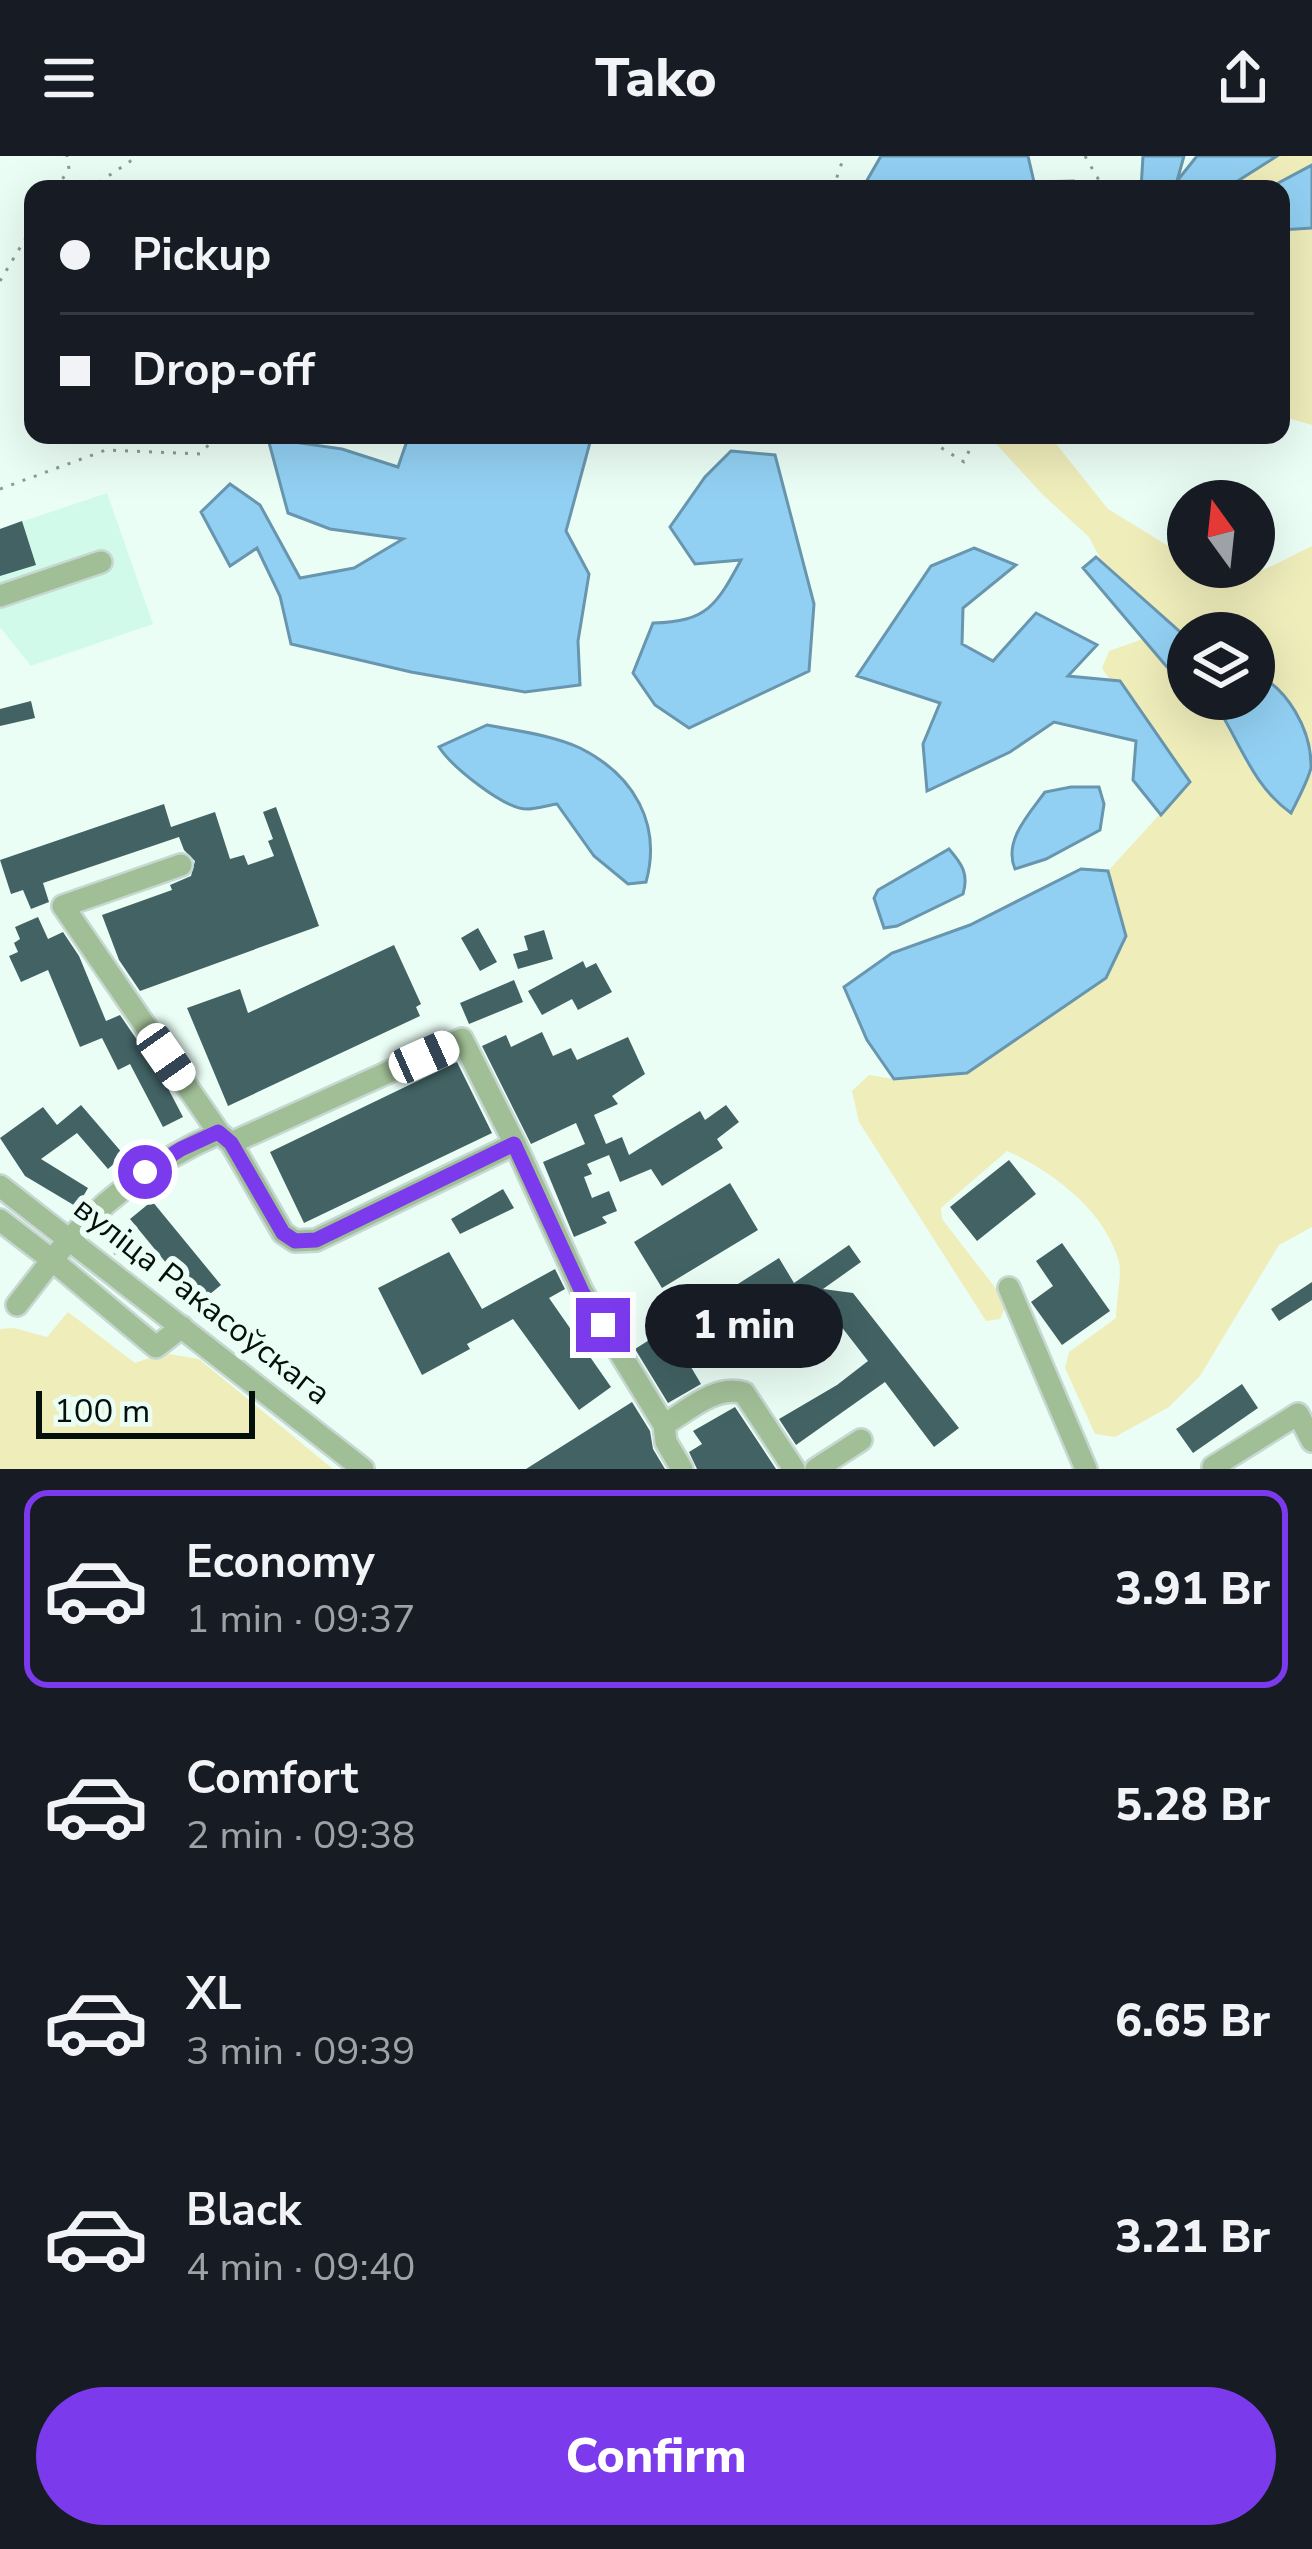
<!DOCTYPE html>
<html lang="en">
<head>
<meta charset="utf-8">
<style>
  :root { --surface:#171b24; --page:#242831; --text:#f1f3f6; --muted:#9ea1a6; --line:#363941; --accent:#7c3aed }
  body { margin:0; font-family:"Nunito Sans",sans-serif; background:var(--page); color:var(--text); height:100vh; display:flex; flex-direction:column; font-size:45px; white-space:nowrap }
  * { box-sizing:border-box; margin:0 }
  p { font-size:39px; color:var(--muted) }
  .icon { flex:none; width:66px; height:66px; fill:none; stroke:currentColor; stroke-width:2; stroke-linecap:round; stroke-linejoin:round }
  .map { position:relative; height:1313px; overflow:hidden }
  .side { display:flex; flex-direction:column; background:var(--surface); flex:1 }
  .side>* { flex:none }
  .guide { position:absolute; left:24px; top:24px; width:1266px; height:264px; border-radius:24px; box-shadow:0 12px 48px #0002; display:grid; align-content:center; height:264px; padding:0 36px; background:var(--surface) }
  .needle { width:78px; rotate:345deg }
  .fabs { position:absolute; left:1167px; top:324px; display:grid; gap:24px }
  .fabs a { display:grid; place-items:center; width:108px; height:108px; border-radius:50%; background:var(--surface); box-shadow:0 12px 48px #0002; font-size:60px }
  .scale { position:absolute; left:36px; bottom:30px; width:219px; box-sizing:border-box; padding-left:12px; border:6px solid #05100c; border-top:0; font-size:33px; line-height:42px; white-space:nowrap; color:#05100c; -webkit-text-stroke:9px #ebfef6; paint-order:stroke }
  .end { position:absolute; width:54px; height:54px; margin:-27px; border:15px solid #7c3aed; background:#fff; box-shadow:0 0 0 6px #fff }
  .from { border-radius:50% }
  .bubble { position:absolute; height:84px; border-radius:42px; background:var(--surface); box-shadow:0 12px 48px #0002; font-size:39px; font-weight:800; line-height:84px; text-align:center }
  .car { position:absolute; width:36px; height:72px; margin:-36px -18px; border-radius:15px; box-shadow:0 0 9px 3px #0007; background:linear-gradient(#fff 24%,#345 0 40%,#fff 0 76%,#345 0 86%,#fff 0) }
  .guide b { display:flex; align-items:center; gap:42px; height:114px; font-size:45px }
  .guide b+b { border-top:3px solid var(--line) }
  .guide i { width:30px; height:30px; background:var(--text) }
  ul { padding:21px 0 0; list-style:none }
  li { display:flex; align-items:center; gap:36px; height:198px; margin:0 24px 18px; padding:0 12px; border:6px solid transparent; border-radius:24px }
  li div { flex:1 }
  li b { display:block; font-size:45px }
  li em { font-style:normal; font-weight:800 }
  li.current { border-color:var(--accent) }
  li>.icon { width:108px; height:108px; stroke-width:1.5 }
  .primary-button { display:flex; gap:24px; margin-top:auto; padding:24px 36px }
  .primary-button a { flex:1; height:138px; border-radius:72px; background:var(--accent); color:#fff; font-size:48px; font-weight:800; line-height:138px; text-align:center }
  header { display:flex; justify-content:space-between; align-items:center; height:156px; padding:0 36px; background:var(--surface); font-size:54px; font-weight:800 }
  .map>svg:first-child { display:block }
  .built { fill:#d1faea }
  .green { fill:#efedba }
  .water { fill:#92d0f3; stroke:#6896ae; stroke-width:3 }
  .building { fill:#426264 }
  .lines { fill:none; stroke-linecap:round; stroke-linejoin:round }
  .minor-casing { stroke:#c6d8d1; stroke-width:26 }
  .path { stroke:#8c9b95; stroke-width:3; stroke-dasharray:3 9; stroke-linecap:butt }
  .minor { stroke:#a1bf97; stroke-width:21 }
  .route { stroke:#7c3aed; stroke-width:15 }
  .labels { text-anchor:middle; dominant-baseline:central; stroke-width:12; stroke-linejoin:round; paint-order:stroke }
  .street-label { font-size:33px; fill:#05100c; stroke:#ebfef6 }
</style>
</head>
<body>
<header><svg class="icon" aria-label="menu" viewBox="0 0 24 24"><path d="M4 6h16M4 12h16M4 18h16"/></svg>Tako<svg class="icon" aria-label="share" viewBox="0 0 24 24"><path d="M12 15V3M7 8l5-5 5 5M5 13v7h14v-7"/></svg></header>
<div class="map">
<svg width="1312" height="1313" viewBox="0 0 1312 1313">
  <rect width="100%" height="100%" fill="#ebfef6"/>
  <path class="built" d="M 107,337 L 153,468 L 31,510 L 0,471 L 0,373 Z"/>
  <path class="green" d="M 1277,0 L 1312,0 L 1312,9 L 1267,33 L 1225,33 Z
    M 1312,72 L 1312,269 L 1281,260 L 1281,74 Z
    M 988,279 L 1049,279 L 1108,353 L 1188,402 L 1188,411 C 1206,411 1219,423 1237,421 C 1260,419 1290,400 1312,390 L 1312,598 C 1304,562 1289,532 1254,517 L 1254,477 L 1188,477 L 1188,483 L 1178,476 L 1103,408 L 1089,381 L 1042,338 Z
    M 1143,483 L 1167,511 L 1188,520 L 1188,543 L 1212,543 L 1246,607 L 1290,657 L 1312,609 L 1312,1071 L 1279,1089 L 1200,1220 L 1169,1251 L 1115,1281 L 1095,1278 L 1065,1212 L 1069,1196 L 1116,1162 C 1116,1147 1122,1118 1119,1106 C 1106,1056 1053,1015 1007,995 L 941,1052 L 942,1063 L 1007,1147 L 1000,1163 L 986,1165 L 859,966 L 852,935 L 869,919 L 894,923 L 1126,780 L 1108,715 L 1189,626 L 1120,525 L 1110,524 L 1102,512 L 1109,495 Z
    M 68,1156 L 135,1207 L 163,1197 L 199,1203 L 333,1313 L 0,1313 L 0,1173 L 14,1172 L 47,1181 Z"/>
  <path class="water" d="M 881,0 L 1028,0 L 1034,26 L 1074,25 L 1081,33 L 862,33 Z
    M 1143,0 L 1184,0 L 1177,25 L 1197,0 L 1277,0 L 1225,33 L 1141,33 Z
    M 1312,9 L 1312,72 L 1281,74 L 1281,33 L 1267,33 Z
    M 267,279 L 297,279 L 300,287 L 342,293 L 398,311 L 409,279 L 592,279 L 566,375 L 589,418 L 578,485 L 580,529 L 525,536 L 411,516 L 291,488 L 280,440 L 257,392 L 230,410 L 201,356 L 230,328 L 260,349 L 300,422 L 354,412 L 403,383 L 330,373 L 288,357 Z
    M 731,295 L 775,299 L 814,448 L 809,515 L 689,572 L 655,549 L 633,517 L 653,467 C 708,466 717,448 741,404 L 695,408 L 670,371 L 705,321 Z
    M 974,392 L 1016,409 L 963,452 L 962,488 L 993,505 L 1036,457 L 1097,489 L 1068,520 L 1120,525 L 1190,626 L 1161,659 L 1133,624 L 1136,585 L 1054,566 L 1010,596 L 927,635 L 923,588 L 940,547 L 857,520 L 931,410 Z
    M 1096,401 L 1188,483 L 1188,520 L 1167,511 L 1083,412 Z
    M 1254,517 C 1287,531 1312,574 1311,612 C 1307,627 1298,643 1291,657 C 1251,629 1239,582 1212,543 L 1254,543 Z
    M 487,569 C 517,575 552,579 580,592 C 634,619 662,668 646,726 L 628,728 L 594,700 L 557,648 C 548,649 537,653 527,653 C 504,653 452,611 439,591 Z
    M 1071,631 L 1099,631 L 1104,648 L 1100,674 L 1046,703 L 1015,713 C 1003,685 1029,658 1045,636 Z
    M 949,693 C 962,708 969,718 963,738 L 897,770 L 884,772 L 874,742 L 878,734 Z
    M 1081,713 L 1108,715 L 1126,780 L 1106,822 L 967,917 L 894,923 L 867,884 L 844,831 L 892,797 L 970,769 Z"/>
  <path class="building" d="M 22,365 L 36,409 L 0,420 L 0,373 Z
    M 31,545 L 35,562 L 0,570 L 0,553 Z
    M 164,648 L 171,671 L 215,656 L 230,703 L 244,699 L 248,709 L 274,700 L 268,685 L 273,683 L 263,656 L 276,651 L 319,770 L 140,835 L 119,804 L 102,759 L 172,734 L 170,729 L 191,720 L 195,705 L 184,694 L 179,681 L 43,727 L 49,746 L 31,753 L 23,734 L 11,738 L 0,704 Z
    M 38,761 L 48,783 L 63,776 L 79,800 L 106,865 L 120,859 L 161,919 L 183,961 L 163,971 L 130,908 L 118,914 L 102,882 L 80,891 L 48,814 L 21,826 L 9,800 L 18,796 L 14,787 L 20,783 L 15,771 Z
    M 478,772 L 497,806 L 480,815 L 461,782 Z
    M 544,774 L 553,803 L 518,813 L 513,798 L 528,794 L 524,780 Z
    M 394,789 L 421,848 L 416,851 L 420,860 L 228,950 L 187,852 L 240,833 L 248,857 Z
    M 583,805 L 586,812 L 596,807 L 612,836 L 578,854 L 572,843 L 542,859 L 528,835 Z
    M 514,824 L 523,846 L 469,868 L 460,847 Z
    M 542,876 L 553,900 L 571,892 L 577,904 L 628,881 L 645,918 L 612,940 L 618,948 L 594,959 L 606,988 L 622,981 L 629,999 L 700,955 L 705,964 L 726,949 L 739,966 L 717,983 L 723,992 L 662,1030 L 651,1013 L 620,1026 L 609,999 L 587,1008 L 592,1018 L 584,1021 L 592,1042 L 609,1035 L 617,1055 L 602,1061 L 607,1067 L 574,1081 L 543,1006 L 585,988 L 576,967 L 531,988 L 482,890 L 506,879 L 511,891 Z
    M 457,906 L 492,977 L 304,1067 L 270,996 Z
    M 81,949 L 124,999 L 108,1013 L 77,977 L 41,1003 L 88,1032 L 77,1051 L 25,1020 L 0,982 L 43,951 L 57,969 Z
    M 1009,1004 L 1036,1038 L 977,1085 L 950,1051 Z
    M 730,1027 L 758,1074 L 662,1132 L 634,1086 Z
    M 503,1033 L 514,1052 L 460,1078 L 451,1063 Z
    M 152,1045 L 221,1129 L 199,1147 L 130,1063 Z
    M 1062,1087 L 1110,1155 L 1062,1189 L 1031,1146 L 1053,1130 L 1036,1105 Z
    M 849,1089 L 861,1106 L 823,1133 L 853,1137 L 959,1272 L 934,1291 L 885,1226 L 796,1289 L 779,1263 L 837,1229 L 868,1205 L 837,1165 L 826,1173 L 802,1142 L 691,1211 L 701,1228 L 668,1247 L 635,1193 L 779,1102 L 794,1127 Z
    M 449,1096 L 482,1153 L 555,1113 L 565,1133 L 549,1142 L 611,1231 L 579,1254 L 513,1163 L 467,1188 L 470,1193 L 422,1219 L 378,1132 Z
    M 1312,1126 L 1312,1144 L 1279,1165 L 1271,1153 Z
    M 1242,1228 L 1258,1252 L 1193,1297 L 1176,1273 Z
    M 632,1246 L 650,1275 L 653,1293 L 665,1313 L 526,1313 Z
    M 735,1251 L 776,1313 L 697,1313 L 689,1296 L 702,1288 L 693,1275 Z"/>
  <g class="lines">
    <g class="minor-casing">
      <path id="minor" d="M 0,440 L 101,406
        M 181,709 L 63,750 L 219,977 C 152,1006 97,1047 52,1104 L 156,1191 L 182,1171
        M 219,977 L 231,987 L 283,1077 L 295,1085 L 316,1084 L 515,988 L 462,883 L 231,987
        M 515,988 L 582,1135 L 664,1269 L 666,1286 L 682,1313
        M 0,1030 L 363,1313
        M 0,1064 L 52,1104 L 17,1149
        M 1009,1132 L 1086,1313
        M 664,1269 C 687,1255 716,1228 744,1237 L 794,1313
        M 1213,1311 L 1298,1258 L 1312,1285
        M 816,1313 L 861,1284"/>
    </g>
    <path class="path" d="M 1085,0 L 1104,33
      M 56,33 L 69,13 L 67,0
      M 89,33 L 138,0
      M 833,33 L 844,0
      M 0,125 L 33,70
      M 921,279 L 964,306 L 976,279
      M 0,333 L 106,294 L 200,298 L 218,279
      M 114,1098 L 140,1076"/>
    <use href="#minor" class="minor"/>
  </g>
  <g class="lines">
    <path class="route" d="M 145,1016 L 181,993 L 218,976 L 231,987 L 283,1077 L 295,1085 L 316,1084 L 514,988 L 582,1136 L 603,1169"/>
  </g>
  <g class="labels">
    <g class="street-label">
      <text transform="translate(202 1145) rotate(38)">вуліца Ракасоўскага</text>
    </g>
  </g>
</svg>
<div class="fabs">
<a><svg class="needle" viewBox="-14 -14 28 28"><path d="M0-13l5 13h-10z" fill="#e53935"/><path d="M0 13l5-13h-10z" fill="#9ea1a6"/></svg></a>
<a><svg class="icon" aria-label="layers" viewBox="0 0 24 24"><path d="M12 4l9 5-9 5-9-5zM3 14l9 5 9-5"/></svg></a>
</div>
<div class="scale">100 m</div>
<i class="end from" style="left:145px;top:1016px"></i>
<i class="end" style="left:603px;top:1169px"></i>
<div class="bubble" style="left:645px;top:1128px;width:198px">1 min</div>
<i class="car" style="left:166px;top:901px;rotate:145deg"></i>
<i class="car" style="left:424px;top:901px;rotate:66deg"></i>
<div class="guide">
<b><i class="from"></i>Pickup</b>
<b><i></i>Drop-off</b>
</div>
</div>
<section class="side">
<ul>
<li class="current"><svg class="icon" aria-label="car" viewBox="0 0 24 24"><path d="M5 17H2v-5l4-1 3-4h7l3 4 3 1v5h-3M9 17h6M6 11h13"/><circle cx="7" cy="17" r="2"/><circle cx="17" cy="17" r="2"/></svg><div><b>Economy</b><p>1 min · 09:37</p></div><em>3.91 Br</em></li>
<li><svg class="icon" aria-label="car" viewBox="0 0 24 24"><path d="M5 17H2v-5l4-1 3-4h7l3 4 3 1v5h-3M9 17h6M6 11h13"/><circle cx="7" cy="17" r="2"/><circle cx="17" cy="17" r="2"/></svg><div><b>Comfort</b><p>2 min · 09:38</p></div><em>5.28 Br</em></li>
<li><svg class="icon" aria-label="car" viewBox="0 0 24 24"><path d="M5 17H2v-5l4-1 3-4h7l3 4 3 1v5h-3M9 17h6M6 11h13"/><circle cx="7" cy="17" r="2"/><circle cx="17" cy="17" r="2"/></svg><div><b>XL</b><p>3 min · 09:39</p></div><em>6.65 Br</em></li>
<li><svg class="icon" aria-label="car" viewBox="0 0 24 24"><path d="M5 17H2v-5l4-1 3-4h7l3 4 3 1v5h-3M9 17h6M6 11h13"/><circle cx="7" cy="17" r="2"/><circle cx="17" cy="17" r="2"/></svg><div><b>Black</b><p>4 min · 09:40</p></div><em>3.21 Br</em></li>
</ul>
<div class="primary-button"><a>Confirm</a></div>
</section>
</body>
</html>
